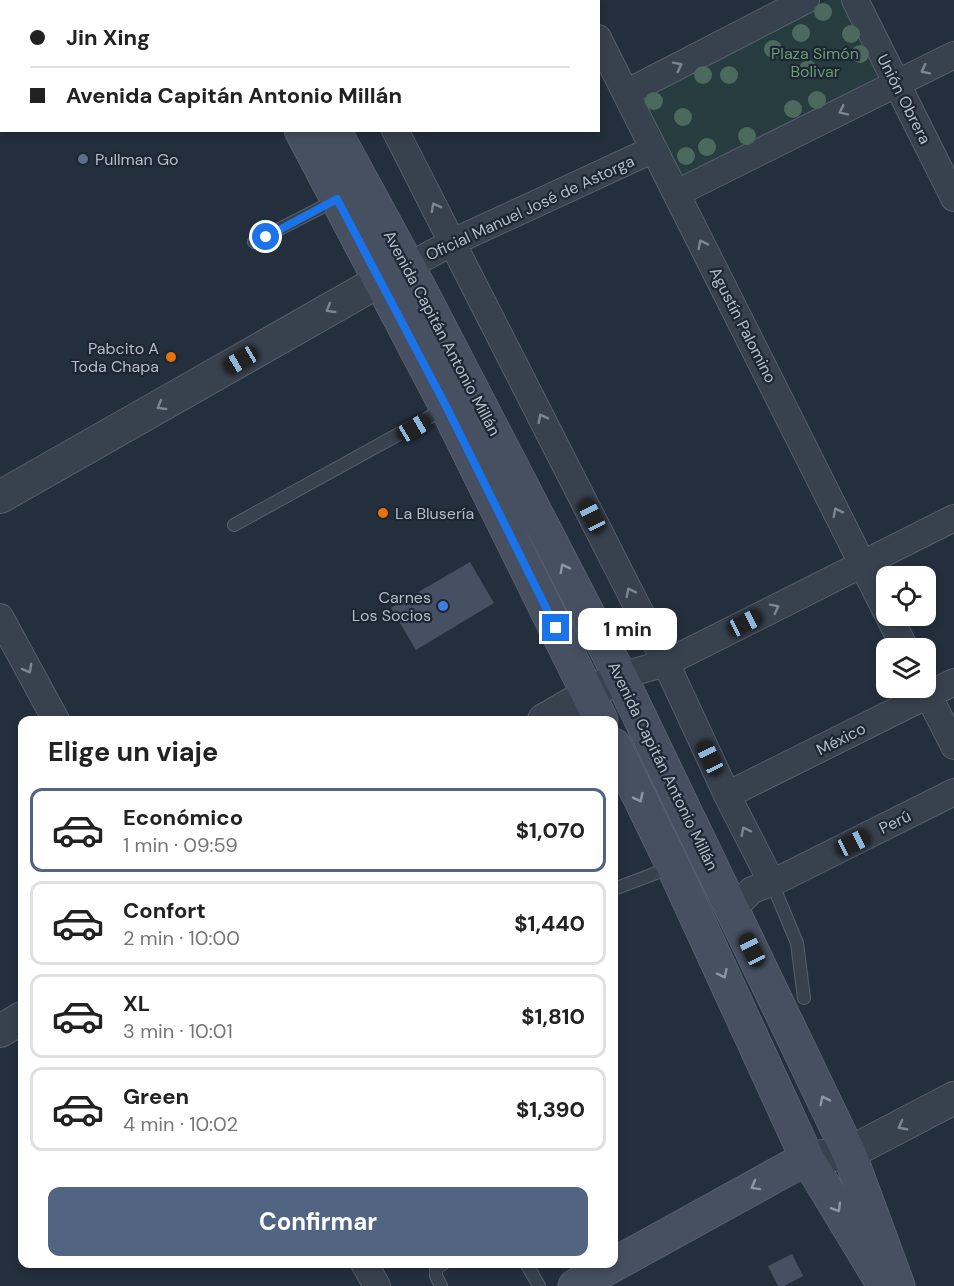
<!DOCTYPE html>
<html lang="es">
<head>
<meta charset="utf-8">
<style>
  :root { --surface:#fff; --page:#f2f2f2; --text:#222; --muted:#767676; --line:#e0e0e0; --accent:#516482 }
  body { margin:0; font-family:"DM Sans",sans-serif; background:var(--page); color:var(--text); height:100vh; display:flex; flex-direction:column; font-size:22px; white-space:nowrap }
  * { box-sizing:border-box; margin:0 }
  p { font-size:20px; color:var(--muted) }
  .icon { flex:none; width:33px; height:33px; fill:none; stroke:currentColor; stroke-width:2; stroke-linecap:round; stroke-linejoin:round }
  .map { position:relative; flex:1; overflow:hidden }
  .drawer { position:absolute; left:18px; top:716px; width:600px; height:552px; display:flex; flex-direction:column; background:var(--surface); border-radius:12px; box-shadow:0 3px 9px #0003 }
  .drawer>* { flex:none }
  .banner { position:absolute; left:0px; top:0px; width:600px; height:132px; box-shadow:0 3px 9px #0003; display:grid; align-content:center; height:132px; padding:0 30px; background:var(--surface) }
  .tools { position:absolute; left:876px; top:566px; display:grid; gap:12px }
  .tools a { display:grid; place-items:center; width:60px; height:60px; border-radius:12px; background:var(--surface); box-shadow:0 3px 9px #0003; font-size:30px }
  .end { position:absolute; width:27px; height:27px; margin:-14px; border:8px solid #1a73e8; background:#fff; box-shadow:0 0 0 3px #fff }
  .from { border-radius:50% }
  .bubble { position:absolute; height:42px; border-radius:12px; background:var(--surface); box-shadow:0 3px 9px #0003; font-size:20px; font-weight:700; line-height:42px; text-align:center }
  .car { position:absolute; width:18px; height:36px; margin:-18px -9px; border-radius:8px; box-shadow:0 0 4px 2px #0007; background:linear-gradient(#222 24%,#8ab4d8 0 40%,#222 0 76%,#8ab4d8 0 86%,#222 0) }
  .banner b { display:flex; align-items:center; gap:21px; height:57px; font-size:22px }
  .banner b+b { border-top:2px solid var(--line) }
  .banner i { width:15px; height:15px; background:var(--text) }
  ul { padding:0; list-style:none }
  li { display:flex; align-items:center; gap:18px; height:84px; margin:0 12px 9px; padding:0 18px; border:3px solid var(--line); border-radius:12px }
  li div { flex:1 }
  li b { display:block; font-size:22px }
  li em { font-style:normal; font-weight:700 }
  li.active { border-color:var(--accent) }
  li>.icon { width:54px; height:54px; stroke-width:1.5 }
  h2 { padding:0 30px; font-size:27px; line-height:72px }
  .cta { display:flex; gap:12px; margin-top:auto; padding:12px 30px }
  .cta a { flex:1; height:69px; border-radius:12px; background:var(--accent); color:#fff; font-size:24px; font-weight:700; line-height:69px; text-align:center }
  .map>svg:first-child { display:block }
  .green { fill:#263c3f }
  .building { fill:#455162 }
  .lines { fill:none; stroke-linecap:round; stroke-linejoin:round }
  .service-casing { stroke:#565f6c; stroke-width:14 }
  .minor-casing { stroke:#565f6c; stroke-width:28 }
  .tertiary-casing { stroke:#565f6c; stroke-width:34 }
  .secondary-casing { stroke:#565f6c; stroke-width:35 }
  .service { stroke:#38414e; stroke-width:12 }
  .minor { stroke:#38414e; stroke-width:26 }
  .tertiary { stroke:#38414e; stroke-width:32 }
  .secondary { stroke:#465061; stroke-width:33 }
  .tree { fill:#4b6a5d }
  .oneway { stroke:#7c8592 }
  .oneway2 { stroke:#8e96a5 }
  .route { stroke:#1a73e8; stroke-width:8 }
  .service-dot { fill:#5c6f8a; stroke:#1d2633; stroke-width:2 }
  .food-dot { fill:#e8710a; stroke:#1d2633; stroke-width:2 }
  .shop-dot { fill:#3f7fe0; stroke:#1d2633; stroke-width:2 }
  .labels { text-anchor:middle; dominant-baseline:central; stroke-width:4.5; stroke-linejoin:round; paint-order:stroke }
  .park-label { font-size:16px; fill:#6b9a76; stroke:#1d2633 }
  .street-label { font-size:16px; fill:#b4bcc9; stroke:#1d2633 }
  .poi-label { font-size:16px; fill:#b4bcc9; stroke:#1d2633; text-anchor:start }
</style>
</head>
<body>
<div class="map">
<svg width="954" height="1286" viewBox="0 0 954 1286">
  <rect width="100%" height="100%" fill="#242f3e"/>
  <path class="green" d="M 827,0 L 842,0 L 882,86 L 683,179 L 642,94 Z"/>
  <path class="building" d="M 470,562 L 494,603 L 416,650 L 391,608 Z
    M 792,1254 L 803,1276 L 784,1286 L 778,1286 L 768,1266 Z"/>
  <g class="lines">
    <g class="service-casing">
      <path id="service" d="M 254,242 L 336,200
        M 234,525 L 446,408
        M 772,883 L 797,943 L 804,998
        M 614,889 L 672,867
        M 526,1263 L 539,1286
        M 441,1286 L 436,1276 L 436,1269 L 444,1263"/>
    </g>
    <g class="minor-casing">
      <path id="minor" d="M 327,0 L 327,2
        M 579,0 L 580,2
        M 855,0 L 954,198
        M 598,38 L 886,611
        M 626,93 L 806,0
        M 395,130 L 666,663 L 727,795 L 772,883
        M 677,193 L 954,55
        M 392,275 L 453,242 L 654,149
        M 888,615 L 905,648
        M 0,617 L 56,720
        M 620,676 L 666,663 L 954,518
        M 924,687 L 954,746
        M 727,795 L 954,682
        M 732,910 L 752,890 L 772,883 L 954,792
        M 364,1263 L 377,1286"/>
    </g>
    <g class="tertiary-casing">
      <path id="tertiary" d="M 0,497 L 381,280
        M 544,720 L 620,676
        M 0,1031 L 22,1018
        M 807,1158 L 849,1153 L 954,1098"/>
    </g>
    <g class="secondary-casing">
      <path id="secondary" d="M 231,0 L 232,2
        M 264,0 L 264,2
        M 301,130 L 447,408 L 601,720
        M 334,130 L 408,266 L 620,676 L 849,1153 L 898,1286
        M 614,745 L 673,866 L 807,1158 L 882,1282
        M 575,1286 L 807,1158"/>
    </g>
    <use href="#service" class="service"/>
    <use href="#minor" class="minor"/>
    <use href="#tertiary" class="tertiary"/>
    <use href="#secondary" class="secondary"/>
  </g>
  <g class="tree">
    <circle cx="823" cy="12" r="9"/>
    <circle cx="801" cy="33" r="9"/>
    <circle cx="851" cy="34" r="9"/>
    <circle cx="773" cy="49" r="9"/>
    <circle cx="860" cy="54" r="9"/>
    <circle cx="808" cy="69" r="9"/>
    <circle cx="703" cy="75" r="9"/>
    <circle cx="729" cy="75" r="9"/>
    <circle cx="817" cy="100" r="9"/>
    <circle cx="654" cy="101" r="9"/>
    <circle cx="793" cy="109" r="9"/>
    <circle cx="683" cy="117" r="9"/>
    <circle cx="747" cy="136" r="9"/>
    <circle cx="707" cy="147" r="9"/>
    <circle cx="686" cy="156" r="9"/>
  </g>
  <defs><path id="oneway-chevron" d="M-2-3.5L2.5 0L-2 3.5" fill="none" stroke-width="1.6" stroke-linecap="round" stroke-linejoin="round" transform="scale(1.5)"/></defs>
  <g class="oneway">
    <use href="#oneway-chevron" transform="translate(678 66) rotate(-27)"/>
    <use href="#oneway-chevron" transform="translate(925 70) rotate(153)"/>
    <use href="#oneway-chevron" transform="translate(843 111) rotate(154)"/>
    <use href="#oneway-chevron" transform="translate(435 207) rotate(-118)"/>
    <use href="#oneway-chevron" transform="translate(702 244) rotate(-117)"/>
    <use href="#oneway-chevron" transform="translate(330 309) rotate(150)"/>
    <use href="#oneway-chevron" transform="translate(161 406) rotate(150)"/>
    <use href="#oneway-chevron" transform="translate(542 418) rotate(-117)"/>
    <use href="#oneway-chevron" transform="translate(837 512) rotate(-117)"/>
    <use href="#oneway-chevron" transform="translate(630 592) rotate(-117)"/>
    <use href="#oneway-chevron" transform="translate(775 608) rotate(-27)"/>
    <use href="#oneway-chevron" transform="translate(28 669) rotate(61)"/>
    <use href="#oneway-chevron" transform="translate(745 831) rotate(-117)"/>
    <use href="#oneway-chevron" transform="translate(902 1126) rotate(152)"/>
  </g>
  <g class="oneway2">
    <use href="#oneway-chevron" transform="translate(564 568) rotate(-117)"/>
    <use href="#oneway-chevron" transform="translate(639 798) rotate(64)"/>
    <use href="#oneway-chevron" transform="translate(723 974) rotate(65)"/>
    <use href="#oneway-chevron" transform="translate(824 1100) rotate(-116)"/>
    <use href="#oneway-chevron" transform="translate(755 1186) rotate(151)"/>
    <use href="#oneway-chevron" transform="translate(837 1208) rotate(59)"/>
  </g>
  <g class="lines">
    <path class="route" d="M 266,237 L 337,199 L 447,408 L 556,628"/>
  </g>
  <circle class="service-dot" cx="83" cy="159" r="6"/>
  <g class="food-dot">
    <circle cx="171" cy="357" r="6"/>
    <circle cx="383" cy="513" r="6"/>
  </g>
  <circle class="shop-dot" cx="443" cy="606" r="6"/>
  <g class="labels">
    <g class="park-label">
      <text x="815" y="53">Plaza Simón<tspan x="815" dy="18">Bolivar</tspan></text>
    </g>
    <g class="street-label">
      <text transform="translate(904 99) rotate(63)">Unión Obrera</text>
      <text transform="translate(530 208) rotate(-25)">Oficial Manuel José de Astorga</text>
      <text transform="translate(743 325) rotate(63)">Agustín Palomino</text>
      <text transform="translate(442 333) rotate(62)">Avenida Capitán Antonio Millán</text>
      <text transform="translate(841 739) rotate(-27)">México</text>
      <text transform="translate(663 766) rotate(64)">Avenida Capitán Antonio Millán</text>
      <text transform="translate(895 822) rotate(-26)">Perú</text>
    </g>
    <g class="poi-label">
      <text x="95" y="159">Pullman Go</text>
      <text x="159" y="348" text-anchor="end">Pabcito A<tspan x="159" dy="18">Toda Chapa</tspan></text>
      <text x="395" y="513">La Blusería</text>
      <text x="431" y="597" text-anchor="end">Carnes<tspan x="431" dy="18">Los Socios</tspan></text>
    </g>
  </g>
</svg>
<div class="tools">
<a><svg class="icon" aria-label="locate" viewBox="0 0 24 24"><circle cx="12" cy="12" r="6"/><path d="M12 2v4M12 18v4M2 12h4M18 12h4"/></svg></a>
<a><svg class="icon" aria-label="layers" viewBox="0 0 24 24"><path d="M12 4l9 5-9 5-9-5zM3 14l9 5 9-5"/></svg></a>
</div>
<i class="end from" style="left:266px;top:237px"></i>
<i class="end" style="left:556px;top:628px"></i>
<div class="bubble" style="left:578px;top:608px;width:99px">1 min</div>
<i class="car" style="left:241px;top:360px;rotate:240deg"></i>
<i class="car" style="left:414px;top:428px;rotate:60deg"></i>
<i class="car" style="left:592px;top:516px;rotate:333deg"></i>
<i class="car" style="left:745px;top:623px;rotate:63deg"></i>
<i class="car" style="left:710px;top:758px;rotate:335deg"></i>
<i class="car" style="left:853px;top:843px;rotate:64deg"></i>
<i class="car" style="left:752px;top:950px;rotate:334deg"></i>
<div class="banner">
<b><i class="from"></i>Jin Xing</b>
<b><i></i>Avenida Capitán Antonio Millán</b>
</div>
<section class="drawer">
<h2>Elige un viaje</h2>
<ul>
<li class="active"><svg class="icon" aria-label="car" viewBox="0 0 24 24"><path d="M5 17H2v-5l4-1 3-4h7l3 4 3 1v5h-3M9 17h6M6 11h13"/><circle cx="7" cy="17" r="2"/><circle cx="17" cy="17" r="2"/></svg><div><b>Económico</b><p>1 min · 09:59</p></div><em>$1,070</em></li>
<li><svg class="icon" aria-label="car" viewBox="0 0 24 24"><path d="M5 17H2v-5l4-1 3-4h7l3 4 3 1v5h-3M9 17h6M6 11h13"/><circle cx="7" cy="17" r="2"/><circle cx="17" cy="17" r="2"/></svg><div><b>Confort</b><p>2 min · 10:00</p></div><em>$1,440</em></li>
<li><svg class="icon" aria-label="car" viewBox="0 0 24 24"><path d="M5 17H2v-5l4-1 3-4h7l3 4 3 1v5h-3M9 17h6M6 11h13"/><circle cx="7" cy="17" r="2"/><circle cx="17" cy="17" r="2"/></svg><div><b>XL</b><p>3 min · 10:01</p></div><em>$1,810</em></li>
<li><svg class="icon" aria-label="car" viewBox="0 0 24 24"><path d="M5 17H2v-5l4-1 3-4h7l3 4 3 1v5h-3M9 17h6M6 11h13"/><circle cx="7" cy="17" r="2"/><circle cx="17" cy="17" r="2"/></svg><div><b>Green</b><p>4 min · 10:02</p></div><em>$1,390</em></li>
</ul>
<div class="cta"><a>Confirmar</a></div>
</section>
</div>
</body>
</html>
